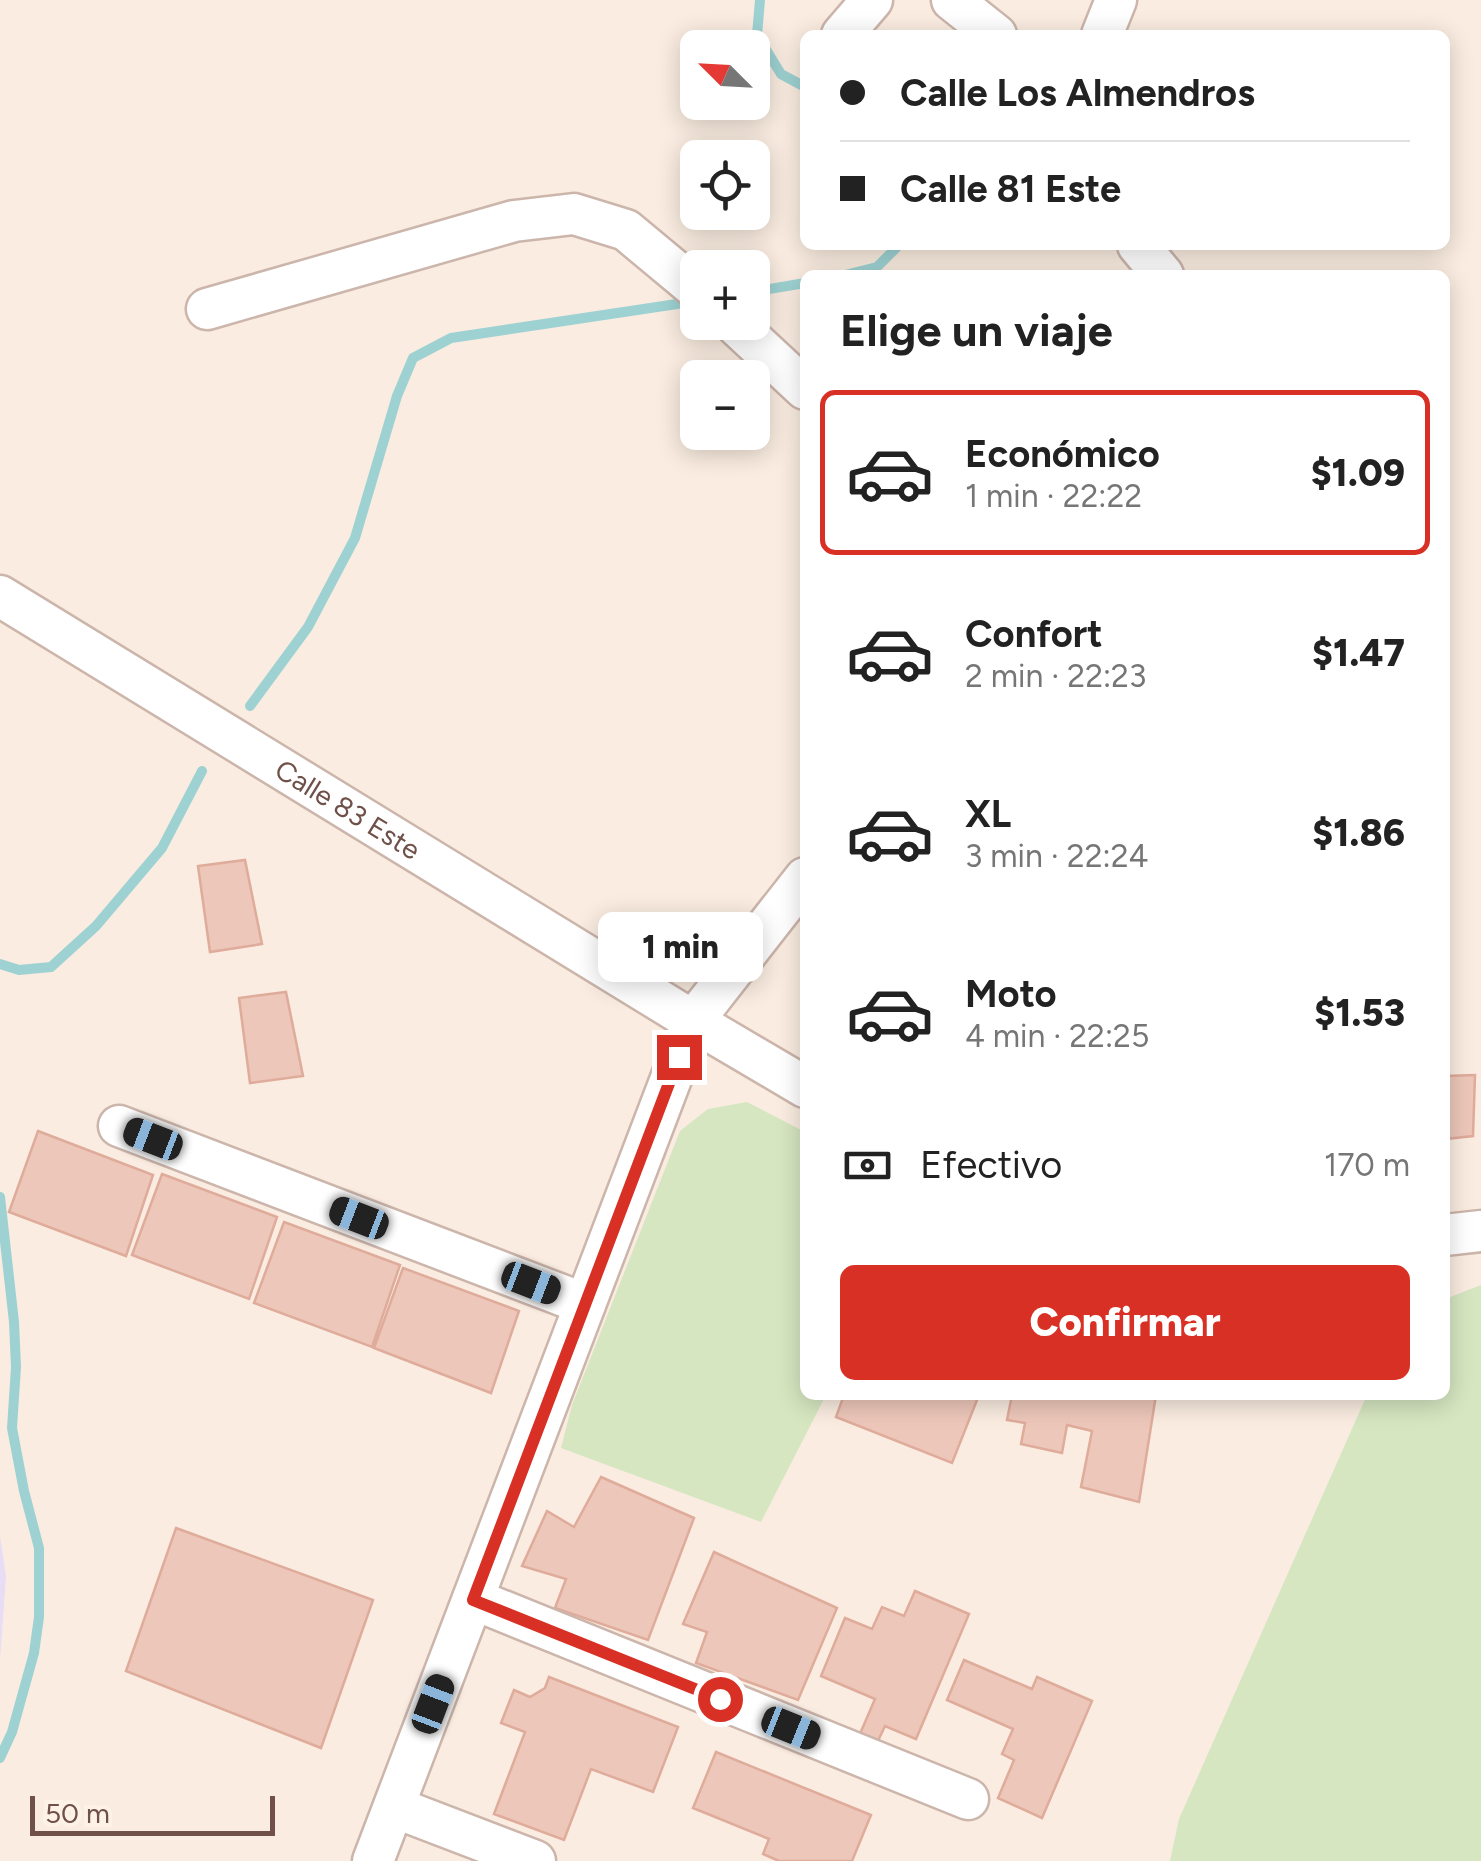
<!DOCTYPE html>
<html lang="es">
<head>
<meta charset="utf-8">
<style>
  :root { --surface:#fff; --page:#f2f2f2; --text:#222; --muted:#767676; --line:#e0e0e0; --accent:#d93025 }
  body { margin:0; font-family:Figtree,sans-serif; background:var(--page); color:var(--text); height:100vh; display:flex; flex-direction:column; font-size:38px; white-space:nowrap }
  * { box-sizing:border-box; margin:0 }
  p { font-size:32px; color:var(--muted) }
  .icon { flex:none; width:55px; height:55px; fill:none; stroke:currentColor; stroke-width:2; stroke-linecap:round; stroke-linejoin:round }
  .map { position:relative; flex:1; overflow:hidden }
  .side { position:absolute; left:800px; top:270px; width:650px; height:1130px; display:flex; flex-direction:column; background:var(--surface); border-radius:15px; box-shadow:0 5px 25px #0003 }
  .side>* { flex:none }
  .top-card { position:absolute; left:800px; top:30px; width:650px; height:220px; border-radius:15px; box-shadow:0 5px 25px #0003; display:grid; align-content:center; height:220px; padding:0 40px; background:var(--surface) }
  .needle { width:65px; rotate:294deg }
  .controls { position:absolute; left:680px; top:30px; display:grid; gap:20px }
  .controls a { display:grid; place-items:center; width:90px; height:90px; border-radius:15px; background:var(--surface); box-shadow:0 5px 25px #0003; font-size:50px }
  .scale { position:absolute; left:30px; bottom:25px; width:245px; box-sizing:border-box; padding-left:10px; border:5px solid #6f5149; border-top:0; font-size:28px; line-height:35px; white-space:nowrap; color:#6f5149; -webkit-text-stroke:8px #fef1e6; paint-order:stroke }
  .end { position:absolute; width:45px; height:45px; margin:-22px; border:12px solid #d93025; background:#fff; box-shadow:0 0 0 5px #fff }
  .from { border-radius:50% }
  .bubble { position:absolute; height:70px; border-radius:15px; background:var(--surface); box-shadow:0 5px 25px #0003; font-size:32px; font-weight:800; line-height:70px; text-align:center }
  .car { position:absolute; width:30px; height:60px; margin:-30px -15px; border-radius:12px; box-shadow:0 0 8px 2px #0007; background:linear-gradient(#222 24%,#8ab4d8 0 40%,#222 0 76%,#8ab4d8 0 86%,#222 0) }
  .top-card b { display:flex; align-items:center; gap:35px; height:95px; font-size:38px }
  .top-card b+b { border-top:2px solid var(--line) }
  .top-card i { width:25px; height:25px; background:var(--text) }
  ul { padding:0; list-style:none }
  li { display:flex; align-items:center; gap:30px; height:165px; margin:0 20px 15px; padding:0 20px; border:5px solid transparent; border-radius:15px }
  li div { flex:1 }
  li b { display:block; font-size:38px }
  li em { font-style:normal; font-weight:800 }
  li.on { border-color:var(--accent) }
  li>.icon { width:90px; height:90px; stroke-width:1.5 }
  h2 { padding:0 40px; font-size:45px; line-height:120px }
  .pay { display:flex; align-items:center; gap:25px; height:110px; padding:0 40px; font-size:38px }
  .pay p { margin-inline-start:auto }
  .action { display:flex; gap:20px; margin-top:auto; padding:20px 40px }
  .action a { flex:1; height:115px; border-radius:15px; background:var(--accent); color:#fff; font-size:40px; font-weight:800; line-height:115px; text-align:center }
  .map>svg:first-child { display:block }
  .education { fill:#e9ddf6 }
  .green { fill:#d5e6c0 }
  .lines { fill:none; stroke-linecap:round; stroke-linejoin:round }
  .stream { stroke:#9ed2d2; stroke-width:10 }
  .building { fill:#edc7ba; stroke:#dfab9b; stroke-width:2.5 }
  .minor-casing { stroke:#ccb5ab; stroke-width:45 }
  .minor { stroke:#fff; stroke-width:40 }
  .route { stroke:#d93025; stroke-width:12 }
  .labels { text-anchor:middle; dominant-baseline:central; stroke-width:8; stroke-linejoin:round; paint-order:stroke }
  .street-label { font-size:28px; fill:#6f5149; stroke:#fef1e6 }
</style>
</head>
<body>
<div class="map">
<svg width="1481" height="1861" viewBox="0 0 1481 1861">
  <rect width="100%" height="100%" fill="#faece0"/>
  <path class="education" d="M 0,1536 L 6,1576 L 0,1660 Z"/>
  <path class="green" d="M 747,1102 L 805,1132 L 805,1395 L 826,1395 L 761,1522 L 561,1448 L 572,1405 L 680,1131 L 708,1109 Z
    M 1481,1285 L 1481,1861 L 1170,1861 L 1179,1819 L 1367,1395 L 1445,1395 L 1445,1299 Z"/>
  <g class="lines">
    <path class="stream" d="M 760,0 L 757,35 L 781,74 L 805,87
      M 845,275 L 877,267 L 899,245
      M 752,292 L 805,283
      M 250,706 L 308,627 L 355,538 L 397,396 L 413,358 L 451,338 L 697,301
      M 0,964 L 19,970 L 51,967 L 96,926 L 162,848 L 202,771
      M 0,1197 L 14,1322 L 16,1367 L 12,1428 L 24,1491 L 39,1548 L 39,1617 L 34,1653 L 12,1732 L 0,1758"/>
  </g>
  <path class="building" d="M 245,860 L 262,944 L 210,952 L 198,866 Z
    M 286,992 L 303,1076 L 250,1083 L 239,998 Z
    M 1475,1075 L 1473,1136 L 1445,1139 L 1445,1076 Z
    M 38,1131 L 153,1175 L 126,1256 L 9,1212 Z
    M 162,1174 L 277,1217 L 249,1299 L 132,1255 Z
    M 284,1222 L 400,1265 L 372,1347 L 254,1303 Z
    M 403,1268 L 519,1311 L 491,1393 L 374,1348 Z
    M 844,1395 L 979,1395 L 952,1463 L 836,1417 Z
    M 1012,1395 L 1156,1395 L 1139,1502 L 1081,1487 L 1092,1431 L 1067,1425 L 1062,1453 L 1021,1444 L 1025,1423 L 1007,1420 Z
    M 601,1477 L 694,1518 L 648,1640 L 555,1608 L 566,1579 L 522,1566 L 547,1511 L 574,1527 Z
    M 176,1528 L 373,1600 L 321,1748 L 126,1671 Z
    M 714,1552 L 837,1608 L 798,1700 L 696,1663 L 707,1632 L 683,1624 Z
    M 915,1591 L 969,1614 L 916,1739 L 885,1726 L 877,1743 L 859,1736 L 875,1699 L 821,1676 L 845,1618 L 872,1629 L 882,1607 L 904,1616 Z
    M 964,1660 L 1032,1689 L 1037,1677 L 1092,1701 L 1042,1818 L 998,1798 L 1014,1760 L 1002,1754 L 1013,1729 L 947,1700 Z
    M 549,1677 L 678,1727 L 653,1792 L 591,1769 L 564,1840 L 494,1814 L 525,1732 L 501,1723 L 514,1690 L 530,1697 L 545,1688 Z
    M 716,1752 L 871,1815 L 852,1861 L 779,1861 L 763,1854 L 769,1839 L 693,1808 Z"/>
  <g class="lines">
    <g class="minor-casing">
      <g id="minor">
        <path d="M 952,0 L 996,35"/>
        <path d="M 842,35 L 872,0"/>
        <path d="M 1102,35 L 1116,0"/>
        <path d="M 1138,245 L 1163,275"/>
        <path d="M 207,309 L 514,221 L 574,214 L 626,230 L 698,290"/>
        <path d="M 733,322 L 805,389"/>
        <path id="s1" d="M 0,596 L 693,1021 L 805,1087"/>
        <path d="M 119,1126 L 585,1304"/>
        <path d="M 1445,1235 L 1481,1231"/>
        <path d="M 473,1599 L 968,1799"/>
        <path d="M 394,1807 L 535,1861"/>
        <path d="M 373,1861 L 693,1021 L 805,878"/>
      </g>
    </g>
    <use href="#minor" class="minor"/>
  </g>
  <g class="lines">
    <path class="route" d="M 679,1057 L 473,1600 L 720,1699"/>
  </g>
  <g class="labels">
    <g class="street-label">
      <text stroke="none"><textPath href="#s1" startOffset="408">Calle 83 Este</textPath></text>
    </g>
  </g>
</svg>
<div class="controls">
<a><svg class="needle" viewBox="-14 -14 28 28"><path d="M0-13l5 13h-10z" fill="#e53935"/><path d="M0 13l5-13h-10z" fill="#767676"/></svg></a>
<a><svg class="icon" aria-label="locate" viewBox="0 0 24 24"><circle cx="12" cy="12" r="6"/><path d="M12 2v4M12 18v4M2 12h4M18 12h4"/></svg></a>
<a>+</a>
<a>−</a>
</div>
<div class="scale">50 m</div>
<i class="end from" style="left:720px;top:1699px"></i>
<i class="end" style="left:679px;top:1057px"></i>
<div class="bubble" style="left:598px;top:912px;width:165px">1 min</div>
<i class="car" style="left:153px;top:1139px;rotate:291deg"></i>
<i class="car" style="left:359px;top:1218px;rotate:291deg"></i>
<i class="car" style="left:531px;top:1283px;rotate:111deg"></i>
<i class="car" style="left:433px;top:1704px;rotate:21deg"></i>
<i class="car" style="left:791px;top:1728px;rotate:112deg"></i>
<div class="top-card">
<b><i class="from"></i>Calle Los Almendros</b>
<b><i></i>Calle 81 Este</b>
</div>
<section class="side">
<h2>Elige un viaje</h2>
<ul>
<li class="on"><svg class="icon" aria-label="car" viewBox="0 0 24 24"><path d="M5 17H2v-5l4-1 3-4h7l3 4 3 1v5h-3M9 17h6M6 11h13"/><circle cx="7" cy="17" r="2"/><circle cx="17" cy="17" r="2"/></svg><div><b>Económico</b><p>1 min · 22:22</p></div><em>$1.09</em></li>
<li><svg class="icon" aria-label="car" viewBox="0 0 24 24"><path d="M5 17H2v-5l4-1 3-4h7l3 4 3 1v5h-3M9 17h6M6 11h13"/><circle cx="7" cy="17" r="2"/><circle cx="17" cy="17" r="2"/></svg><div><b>Confort</b><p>2 min · 22:23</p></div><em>$1.47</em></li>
<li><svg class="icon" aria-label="car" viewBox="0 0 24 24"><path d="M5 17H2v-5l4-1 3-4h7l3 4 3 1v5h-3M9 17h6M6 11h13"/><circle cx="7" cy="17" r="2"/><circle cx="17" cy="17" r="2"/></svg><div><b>XL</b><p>3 min · 22:24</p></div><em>$1.86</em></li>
<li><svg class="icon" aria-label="car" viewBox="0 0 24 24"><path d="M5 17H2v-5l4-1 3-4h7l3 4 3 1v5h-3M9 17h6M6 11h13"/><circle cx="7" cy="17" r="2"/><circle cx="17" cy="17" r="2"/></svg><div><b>Moto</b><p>4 min · 22:25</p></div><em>$1.53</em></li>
</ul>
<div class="pay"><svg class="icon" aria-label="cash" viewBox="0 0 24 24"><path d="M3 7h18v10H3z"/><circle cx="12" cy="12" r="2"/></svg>Efectivo<p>170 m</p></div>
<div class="action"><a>Confirmar</a></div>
</section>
</div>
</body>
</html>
